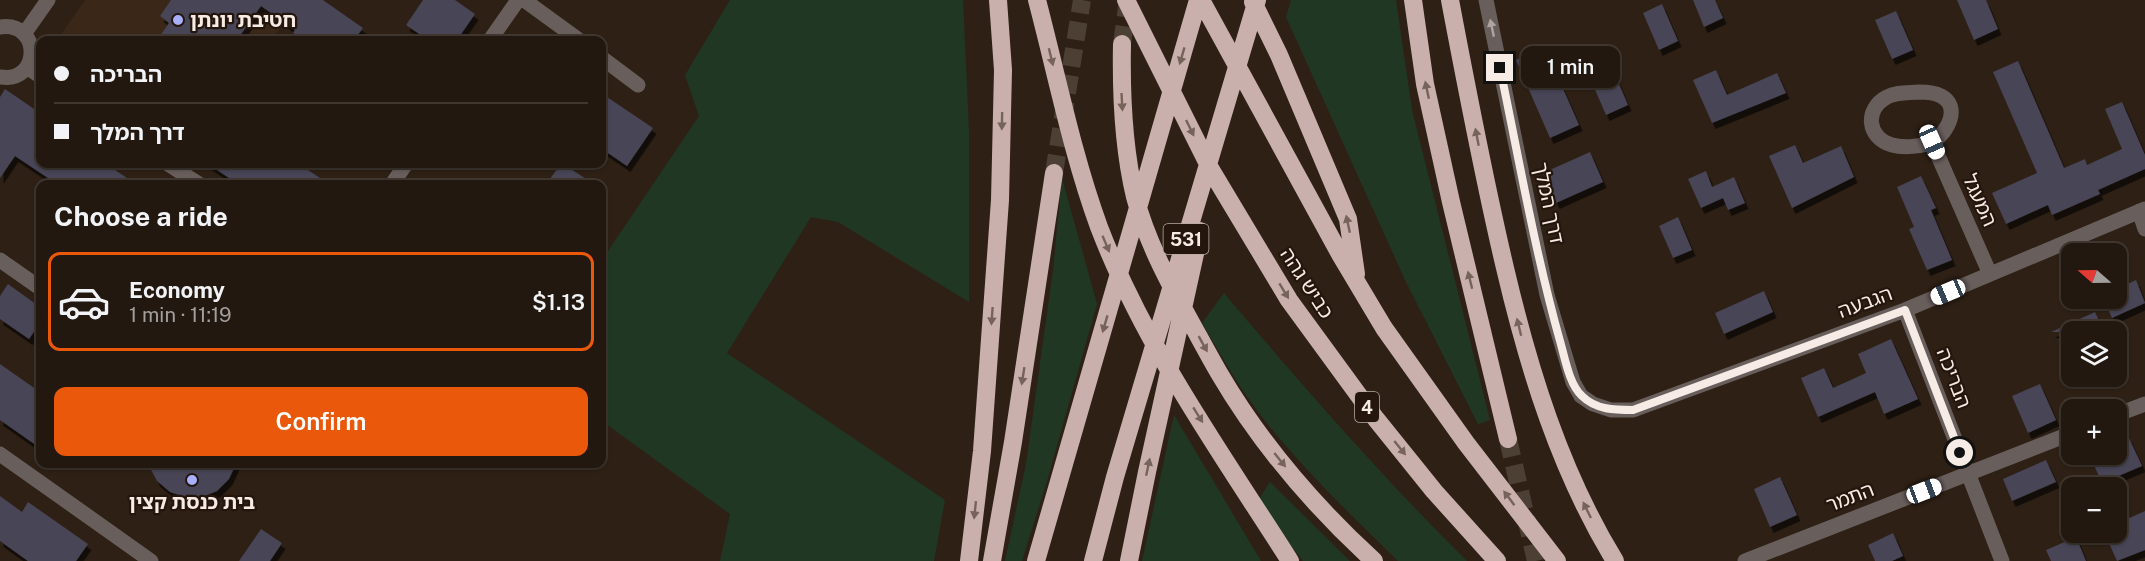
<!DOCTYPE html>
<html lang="en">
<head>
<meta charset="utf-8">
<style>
  :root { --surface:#221810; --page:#2a2119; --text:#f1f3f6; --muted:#a2a09f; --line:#3f3730; --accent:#ea580c }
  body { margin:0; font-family:"Public Sans","Noto Sans Hebrew",sans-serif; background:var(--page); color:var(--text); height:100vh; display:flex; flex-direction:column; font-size:22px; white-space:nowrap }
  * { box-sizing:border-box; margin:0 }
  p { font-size:20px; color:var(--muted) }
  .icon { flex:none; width:33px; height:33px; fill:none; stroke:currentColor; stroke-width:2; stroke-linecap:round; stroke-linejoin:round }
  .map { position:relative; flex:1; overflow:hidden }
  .details { position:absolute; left:36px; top:180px; width:570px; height:288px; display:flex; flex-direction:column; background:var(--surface); border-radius:12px; box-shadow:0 2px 4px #0004,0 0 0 2px var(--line) }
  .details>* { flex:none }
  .banner { position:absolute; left:36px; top:36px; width:570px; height:132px; border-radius:12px; box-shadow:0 2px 4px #0004,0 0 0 2px var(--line); display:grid; align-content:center; height:132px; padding:0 18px; background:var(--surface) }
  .needle { width:39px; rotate:290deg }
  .tools { position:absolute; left:2061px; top:243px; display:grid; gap:12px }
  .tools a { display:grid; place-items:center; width:66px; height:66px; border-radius:12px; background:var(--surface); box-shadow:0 2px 4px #0004,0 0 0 2px var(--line); font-size:30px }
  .end { position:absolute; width:27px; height:27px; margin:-14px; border:8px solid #f6ece5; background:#111; box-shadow:0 0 0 3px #111 }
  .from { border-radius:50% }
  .bubble { position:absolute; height:42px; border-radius:12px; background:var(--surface); box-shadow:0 2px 4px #0004,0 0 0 2px var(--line); font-size:20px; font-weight:600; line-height:42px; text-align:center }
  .car { position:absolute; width:18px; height:36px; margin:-18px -9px; border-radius:8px; box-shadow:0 0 4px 2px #0007; background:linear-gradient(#fff 24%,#345 0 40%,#fff 0 76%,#345 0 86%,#fff 0) }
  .banner b { display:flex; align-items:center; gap:21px; height:57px; font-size:22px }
  .banner b+b { border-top:2px solid var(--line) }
  .banner i { width:15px; height:15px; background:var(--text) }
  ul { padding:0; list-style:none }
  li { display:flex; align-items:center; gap:18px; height:99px; margin:0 12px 9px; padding:0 6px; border:3px solid transparent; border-radius:12px }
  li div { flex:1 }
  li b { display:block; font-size:22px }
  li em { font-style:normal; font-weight:600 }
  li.on { border-color:var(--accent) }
  li>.icon { width:54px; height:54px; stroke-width:1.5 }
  h2 { padding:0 18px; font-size:27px; line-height:72px }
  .cta { display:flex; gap:12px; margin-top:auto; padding:12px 18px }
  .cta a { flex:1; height:69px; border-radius:12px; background:var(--accent); color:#fff; font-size:24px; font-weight:600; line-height:69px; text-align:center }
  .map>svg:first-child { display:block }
  .built { fill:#3a2718 }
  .green { fill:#203823 }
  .building { fill:#464456; filter:url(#shadow) }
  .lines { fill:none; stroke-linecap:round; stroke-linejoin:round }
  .highway-tunnel { stroke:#4c3f34; stroke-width:18; stroke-dasharray:18 9; stroke-linecap:butt }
  .minor { stroke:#685e5c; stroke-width:15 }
  .highway { stroke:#c9b0ac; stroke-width:18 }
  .oneway { fill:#afa5a0 }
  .oneway2 { fill:#76635c }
  .route { stroke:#f6ece5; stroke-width:8 }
  .poi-dot { fill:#a8b0fc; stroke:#24160c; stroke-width:2 }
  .labels { text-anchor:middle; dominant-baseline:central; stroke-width:4.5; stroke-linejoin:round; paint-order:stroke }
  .shield { fill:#24160c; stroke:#b7aca4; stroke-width:1.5 }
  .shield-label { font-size:18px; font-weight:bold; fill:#f6ece5 }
  .poi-label { font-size:20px; font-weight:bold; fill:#f6ece5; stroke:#24160c; text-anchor:start }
  .street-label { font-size:20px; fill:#f6ece5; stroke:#24160c }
</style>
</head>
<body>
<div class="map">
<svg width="2145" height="561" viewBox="0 0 2145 561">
  <defs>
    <filter id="shadow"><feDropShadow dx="3.5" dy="6" stdDeviation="0" flood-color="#0009"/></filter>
  </defs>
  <rect width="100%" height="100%" fill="#2e2015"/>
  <path class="built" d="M 85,0 L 300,0 L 272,40 L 57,40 Z"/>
  <path class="green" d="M 730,0 L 963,0 L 969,131 L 969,302 L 838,222 L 811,217 L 727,353 L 945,500 L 934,561 L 720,561 L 730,514 L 602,421 L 602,260 L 699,116 L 685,75 Z
    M 1291,0 L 1396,0 L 1412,110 L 1490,420 L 1478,424 L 1406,282 L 1286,17 Z
    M 1062,178 L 1097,304 L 1047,481 L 1022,561 L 1005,561 L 1026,464 L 1053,270 Z
    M 1224,293 C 1302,385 1381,476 1467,561 L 1398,561 C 1352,516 1306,472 1266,422 C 1241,391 1222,357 1202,323 Z
    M 1174,415 L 1261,561 L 1142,561 Z
    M 1270,482 L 1350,561 L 1303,561 L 1257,502 Z"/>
  <path class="building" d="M 171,0 L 323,0 L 363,28 L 354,40 L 305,40 L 293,33 L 295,30 L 261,6 L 237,40 L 157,40 L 169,23 L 160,16 Z
    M 423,0 L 455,0 L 475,14 L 457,40 L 428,40 L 406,25 Z
    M 1693,0 L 1715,0 L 1723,18 L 1704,27 Z
    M 1957,0 L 1986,0 L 1998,29 L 1974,40 Z
    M 1662,4 L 1678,41 L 1659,50 L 1643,13 Z
    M 1896,11 L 1913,50 L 1892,59 L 1875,20 Z
    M 1545,48 L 1579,125 L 1550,138 L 1516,60 Z
    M 1605,52 L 1628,105 L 1606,115 L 1583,62 Z
    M 2018,61 L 2064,168 L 2085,159 L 2087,165 L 2122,149 L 2105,109 L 2122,102 L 2145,155 L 2145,169 L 2098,190 L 2100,194 L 2052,215 L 2048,205 L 2006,224 L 1992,193 L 2037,173 L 1993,72 Z
    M 1716,70 L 1727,95 L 1777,73 L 1786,93 L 1712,123 L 1693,80 Z
    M 5,89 L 40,113 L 40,164 L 106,164 L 136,184 L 57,184 L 15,156 L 0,178 L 0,97 Z
    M 607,97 L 653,128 L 627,166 L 602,149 L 602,105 Z
    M 1795,145 L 1803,163 L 1841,146 L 1854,177 L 1792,208 L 1769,156 Z
    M 1590,152 L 1603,182 L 1556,203 L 1543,173 Z
    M 208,164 L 299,164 L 329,184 L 238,184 Z
    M 561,164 L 563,164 L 594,184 L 546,184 Z
    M 1706,171 L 1712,187 L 1734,177 L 1745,203 L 1728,210 L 1723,198 L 1701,208 L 1688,179 Z
    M 1921,176 L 1936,208 L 1931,210 L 1952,260 L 1927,270 L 1909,229 L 1914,227 L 1897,187 Z
    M 1678,217 L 1692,250 L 1673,258 L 1659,226 Z
    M 2136,280 L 2145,303 L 2112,318 L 2103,298 L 2116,298 L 2116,289 Z
    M 8,284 L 40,307 L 40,323 L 29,339 L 0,319 L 0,296 Z
    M 1764,291 L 1773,312 L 1724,334 L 1715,313 Z
    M 2095,312 L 2104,332 L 2051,332 Z
    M 1891,339 L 1918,399 L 1884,414 L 1875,392 L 1818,417 L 1801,378 L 1824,368 L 1833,388 L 1866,373 L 1858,354 Z
    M 0,364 L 40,392 L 40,448 L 0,420 Z
    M 2040,384 L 2056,420 L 2028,433 L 2012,396 Z
    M 2128,436 L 2142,466 L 2102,483 L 2089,454 L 2116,454 L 2116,441 Z
    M 2046,460 L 2056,482 L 2012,501 L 2003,479 Z
    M 148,464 L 236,464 L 229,479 L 217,491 L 202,497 L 185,497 L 170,492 L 157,481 Z
    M 1780,477 L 1797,515 L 1770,527 L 1754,489 Z
    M 0,496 L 22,512 L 28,502 L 88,544 L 76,561 L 28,561 L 0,541 Z
    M 2145,511 L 2145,550 L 2117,561 L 2104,532 L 2116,532 L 2116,524 Z
    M 261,529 L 282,543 L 270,561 L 239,561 Z
    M 1893,533 L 1903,556 L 1892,561 L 1875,561 L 1868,545 Z
    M 2076,537 L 2086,561 L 2051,561 L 2046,550 Z"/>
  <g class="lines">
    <path class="highway-tunnel" d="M 1122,44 L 1128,0
      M 1054,173 L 1082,0
      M 1508,439 L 1536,561"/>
    <path class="minor" d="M 524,0 L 579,40
      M 1486,0 L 1547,295 L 1573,382 L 1581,396 L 1593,404 L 1611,410 L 1633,410 L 1905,310 L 2145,209
      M 0,27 C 42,21 41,84 0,77
      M 24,34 L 48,0
      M 490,40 L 518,0
      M 602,58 L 638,85
      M 27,67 L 40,76
      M 1919,92 C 1926,92 1934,92 1941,96 C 1961,106 1948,133 1933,141 C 1923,147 1903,148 1892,145 C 1867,138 1864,109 1887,97 C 1896,92 1908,93 1919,92 Z
      M 1932,142 L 1990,274
      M 168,164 L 199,184
      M 392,184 L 406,164
      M 2139,211 L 2145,229
      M 0,260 L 40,288
      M 1905,310 L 2002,561
      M 2116,415 L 2145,404
      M 0,454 L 151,561
      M 1745,561 L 2072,433"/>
    <path class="highway" d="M 1037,0 C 1057,76 1072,153 1099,227 C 1145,347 1222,454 1290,561
      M 1126,0 L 1211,170 L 1289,300 L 1376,419 L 1434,491 L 1497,561
      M 1201,0 L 1341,256 L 1384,328 L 1466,443 L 1557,561
      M 1413,0 L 1425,84 L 1451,202 L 1508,439
      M 1450,0 C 1467,90 1484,179 1505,268 C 1529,370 1560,471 1615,561
      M 1253,2 L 1279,55 L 1348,219 L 1356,274
      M 1122,44 C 1121,95 1123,147 1135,197 C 1146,239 1167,279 1188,317 C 1198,335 1208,354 1219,373 C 1260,443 1314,506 1374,561
      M 969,561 L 982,451 L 1000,200 L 1003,70 L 998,0
      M 992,561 L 1013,442 L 1054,173
      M 1036,561 L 1198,0
      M 1093,561 L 1115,477 L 1257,0
      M 1129,561 L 1147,472 L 1200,231"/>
  </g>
  <defs><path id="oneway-solid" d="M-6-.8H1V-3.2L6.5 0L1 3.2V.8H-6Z" transform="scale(1.5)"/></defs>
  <use class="oneway" href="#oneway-solid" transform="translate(1492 28) rotate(-102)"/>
  <g class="oneway2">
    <use href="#oneway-solid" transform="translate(1182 56) rotate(106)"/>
    <use href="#oneway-solid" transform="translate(1051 57) rotate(76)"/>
    <use href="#oneway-solid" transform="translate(1427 90) rotate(-102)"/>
    <use href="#oneway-solid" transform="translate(1122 102) rotate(87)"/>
    <use href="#oneway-solid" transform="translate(1002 121) rotate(91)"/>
    <use href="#oneway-solid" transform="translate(1190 128) rotate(64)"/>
    <use href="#oneway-solid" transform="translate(1477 137) rotate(-101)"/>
    <use href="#oneway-solid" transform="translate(1348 224) rotate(-102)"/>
    <use href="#oneway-solid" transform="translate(1106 244) rotate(67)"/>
    <use href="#oneway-solid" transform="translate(1470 280) rotate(-104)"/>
    <use href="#oneway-solid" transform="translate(1284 291) rotate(59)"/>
    <use href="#oneway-solid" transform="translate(992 316) rotate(94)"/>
    <use href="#oneway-solid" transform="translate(1105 324) rotate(106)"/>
    <use href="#oneway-solid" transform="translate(1519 327) rotate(-104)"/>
    <use href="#oneway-solid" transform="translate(1203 344) rotate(61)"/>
    <use href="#oneway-solid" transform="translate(1023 376) rotate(99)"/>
    <use href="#oneway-solid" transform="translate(1198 415) rotate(58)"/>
    <use href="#oneway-solid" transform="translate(1400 448) rotate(51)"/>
    <use href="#oneway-solid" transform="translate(1280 460) rotate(51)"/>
    <use href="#oneway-solid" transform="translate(1148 467) rotate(-78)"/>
    <use href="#oneway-solid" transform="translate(1509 498) rotate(-127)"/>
    <use href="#oneway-solid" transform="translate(975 510) rotate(96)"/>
    <use href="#oneway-solid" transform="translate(1587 510) rotate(-116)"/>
  </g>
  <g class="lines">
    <path class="route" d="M 1500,68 C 1519,159 1535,252 1560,341 C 1565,358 1569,384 1582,396 C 1596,410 1615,410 1633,410 L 1905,310 L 1960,453"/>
  </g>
  <g class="poi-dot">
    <circle cx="178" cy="20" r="6"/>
    <circle cx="192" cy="480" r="6"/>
  </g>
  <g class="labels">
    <g class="shield">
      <rect x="1163.5" y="224" width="45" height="30" rx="4.5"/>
      <rect x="1355" y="392" width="24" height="30" rx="4.5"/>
    </g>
    <g class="shield-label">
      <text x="1186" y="239">531</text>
      <text x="1367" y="407">4</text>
    </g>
    <g class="poi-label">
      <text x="190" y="20">חטיבת יונתן</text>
      <text x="192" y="502" text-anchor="middle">בית כנסת קצין</text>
    </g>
    <g class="street-label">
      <text transform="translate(1980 200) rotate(66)">המעגל</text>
      <text transform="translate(1549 203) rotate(78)">דרך המלך</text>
      <text transform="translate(1307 283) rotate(57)">כביש גהה</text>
      <text transform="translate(1865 302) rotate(-20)">הגבעה</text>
      <text transform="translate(1954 378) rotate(69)">הבריכה</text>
      <text transform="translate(1850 497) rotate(-21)">התמר</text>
    </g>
  </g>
</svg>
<div class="tools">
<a><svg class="needle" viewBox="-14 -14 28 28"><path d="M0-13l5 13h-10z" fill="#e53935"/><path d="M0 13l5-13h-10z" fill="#a2a09f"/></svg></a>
<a><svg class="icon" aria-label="layers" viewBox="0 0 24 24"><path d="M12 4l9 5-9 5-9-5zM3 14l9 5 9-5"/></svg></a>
<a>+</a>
<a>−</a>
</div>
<i class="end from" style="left:1960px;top:453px"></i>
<i class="end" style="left:1500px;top:68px"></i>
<div class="bubble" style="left:1521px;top:46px;width:99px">1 min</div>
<i class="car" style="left:1932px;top:142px;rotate:156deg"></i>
<i class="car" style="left:1948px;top:292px;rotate:247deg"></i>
<i class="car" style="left:1924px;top:491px;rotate:69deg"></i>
<div class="banner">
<b><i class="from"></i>הבריכה</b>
<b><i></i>דרך המלך</b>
</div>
<section class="details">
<h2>Choose a ride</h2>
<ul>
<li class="on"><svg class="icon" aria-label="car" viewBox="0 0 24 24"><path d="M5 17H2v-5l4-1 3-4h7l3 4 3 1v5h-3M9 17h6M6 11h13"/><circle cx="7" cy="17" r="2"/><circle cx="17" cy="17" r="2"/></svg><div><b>Economy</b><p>1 min · 11:19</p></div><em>$1.13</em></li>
</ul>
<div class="cta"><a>Confirm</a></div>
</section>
</div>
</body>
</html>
